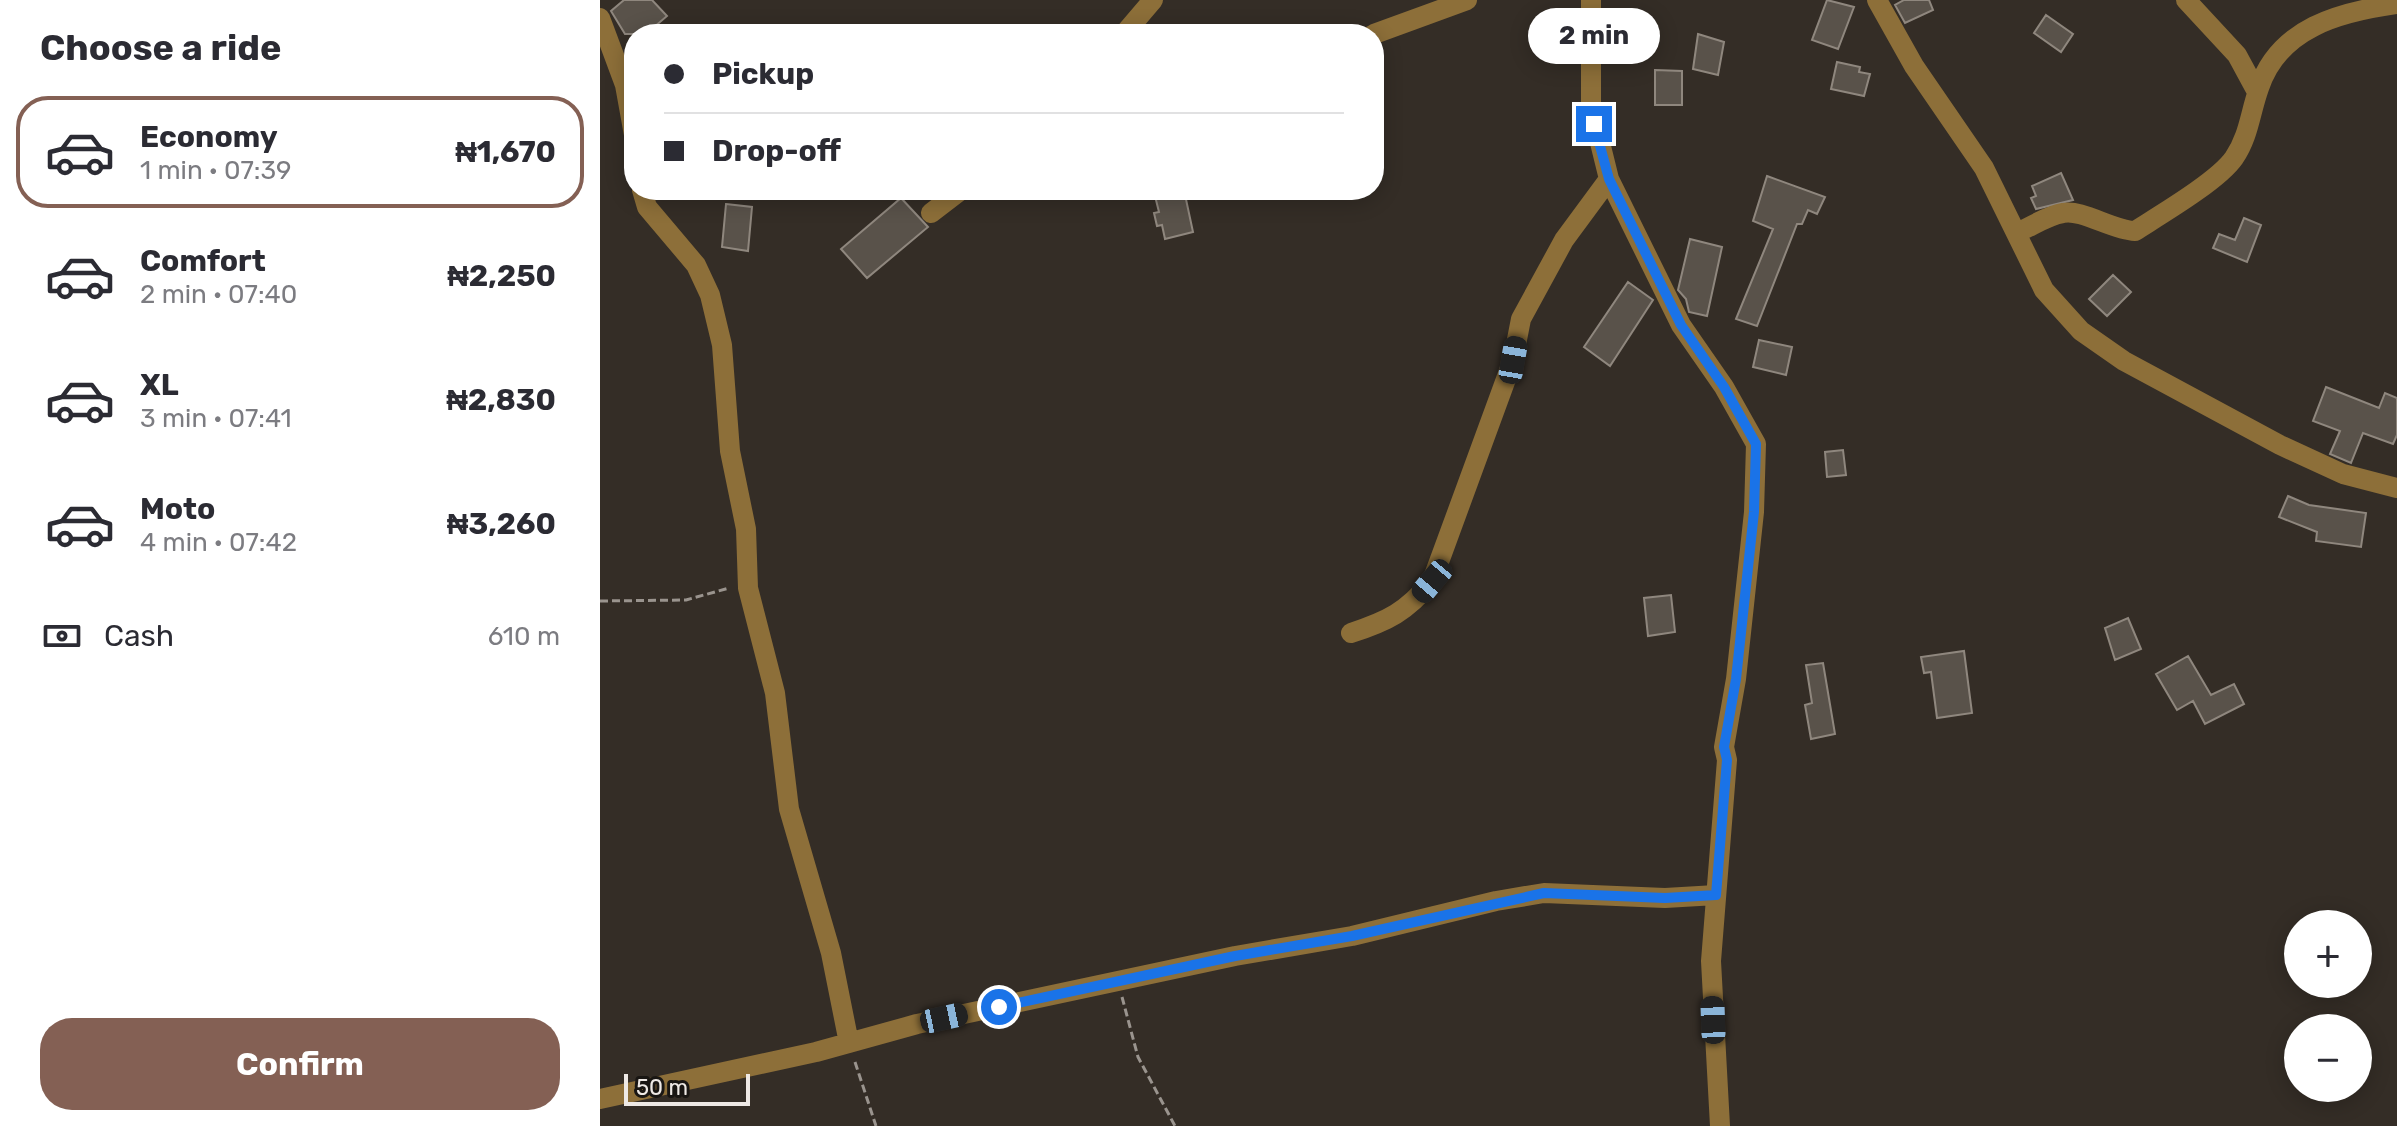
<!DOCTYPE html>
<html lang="en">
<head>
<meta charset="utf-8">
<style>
  :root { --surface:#fff; --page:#f7f7f7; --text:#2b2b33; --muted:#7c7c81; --line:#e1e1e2; --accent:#846054 }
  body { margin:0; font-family:Rubik,sans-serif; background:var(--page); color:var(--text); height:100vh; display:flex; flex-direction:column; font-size:30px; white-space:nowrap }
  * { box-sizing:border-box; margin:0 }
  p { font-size:26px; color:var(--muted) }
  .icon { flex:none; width:44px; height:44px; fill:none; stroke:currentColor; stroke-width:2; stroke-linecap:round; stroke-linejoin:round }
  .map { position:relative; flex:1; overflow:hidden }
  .drawer { display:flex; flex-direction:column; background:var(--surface); width:600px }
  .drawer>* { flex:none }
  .top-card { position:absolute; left:24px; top:24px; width:760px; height:176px; border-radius:32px; box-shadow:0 4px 20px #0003; display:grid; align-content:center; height:176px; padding:0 40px; background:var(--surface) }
  .tools { position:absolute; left:1684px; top:910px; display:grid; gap:16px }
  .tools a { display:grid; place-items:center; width:88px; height:88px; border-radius:50%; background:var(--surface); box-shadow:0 4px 20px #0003; font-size:40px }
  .scale { position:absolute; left:24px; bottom:20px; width:126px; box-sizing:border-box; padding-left:8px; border:4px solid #eee9e5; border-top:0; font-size:22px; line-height:28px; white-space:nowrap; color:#eee9e5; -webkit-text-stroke:6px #191613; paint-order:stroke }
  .end { position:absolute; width:36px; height:36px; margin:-18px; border:10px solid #1a73e8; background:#fff; box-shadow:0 0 0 4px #fff }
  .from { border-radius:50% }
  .bubble { position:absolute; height:56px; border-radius:28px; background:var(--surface); box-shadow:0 4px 20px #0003; font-size:26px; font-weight:700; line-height:56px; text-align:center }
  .car { position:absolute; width:24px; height:48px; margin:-24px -12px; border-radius:10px; box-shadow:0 0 6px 2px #0007; background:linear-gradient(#222 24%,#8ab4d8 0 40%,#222 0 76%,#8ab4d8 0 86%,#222 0) }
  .top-card b { display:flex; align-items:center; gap:28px; height:76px; font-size:30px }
  .top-card b+b { border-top:2px solid var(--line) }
  .top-card i { width:20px; height:20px; background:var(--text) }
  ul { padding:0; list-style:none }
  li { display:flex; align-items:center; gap:24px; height:112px; margin:0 16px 12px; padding:0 24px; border:4px solid transparent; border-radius:32px }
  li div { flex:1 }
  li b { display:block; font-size:30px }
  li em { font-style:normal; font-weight:700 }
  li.active { border-color:var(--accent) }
  li>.icon { width:72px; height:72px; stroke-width:1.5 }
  h2 { padding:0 40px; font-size:36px; line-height:96px }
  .pay { display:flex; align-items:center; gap:20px; height:88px; padding:0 40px; font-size:30px }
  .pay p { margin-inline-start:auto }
  .action { display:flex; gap:16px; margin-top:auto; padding:16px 40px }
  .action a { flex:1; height:92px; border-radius:32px; background:var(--accent); color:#fff; font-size:32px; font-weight:700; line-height:92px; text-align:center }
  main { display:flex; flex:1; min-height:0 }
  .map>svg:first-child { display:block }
  .building { fill:#59524a; stroke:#8f877e; stroke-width:2 }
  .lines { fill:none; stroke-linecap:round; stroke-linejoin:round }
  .path { stroke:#9a948e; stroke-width:3; stroke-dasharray:8 4; stroke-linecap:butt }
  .minor { stroke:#8d6f39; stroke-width:20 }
  .route { stroke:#1a73e8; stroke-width:10 }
</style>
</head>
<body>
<main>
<section class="drawer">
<h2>Choose a ride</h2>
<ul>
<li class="active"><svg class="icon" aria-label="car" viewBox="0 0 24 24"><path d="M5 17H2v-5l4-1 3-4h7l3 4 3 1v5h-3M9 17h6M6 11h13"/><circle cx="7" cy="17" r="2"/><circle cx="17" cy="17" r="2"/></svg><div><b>Economy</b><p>1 min · 07:39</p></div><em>₦1,670</em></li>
<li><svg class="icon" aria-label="car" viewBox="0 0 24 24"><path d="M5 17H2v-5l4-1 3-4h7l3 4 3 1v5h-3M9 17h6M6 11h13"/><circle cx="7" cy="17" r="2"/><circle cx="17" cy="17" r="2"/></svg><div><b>Comfort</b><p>2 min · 07:40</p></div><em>₦2,250</em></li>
<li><svg class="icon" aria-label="car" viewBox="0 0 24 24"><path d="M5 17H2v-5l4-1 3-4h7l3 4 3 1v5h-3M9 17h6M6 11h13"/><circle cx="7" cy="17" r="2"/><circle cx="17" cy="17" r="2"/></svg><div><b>XL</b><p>3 min · 07:41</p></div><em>₦2,830</em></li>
<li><svg class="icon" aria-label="car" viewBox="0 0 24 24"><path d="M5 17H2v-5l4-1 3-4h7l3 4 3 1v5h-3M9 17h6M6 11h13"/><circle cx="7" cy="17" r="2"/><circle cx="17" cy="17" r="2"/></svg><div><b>Moto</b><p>4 min · 07:42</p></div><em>₦3,260</em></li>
</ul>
<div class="pay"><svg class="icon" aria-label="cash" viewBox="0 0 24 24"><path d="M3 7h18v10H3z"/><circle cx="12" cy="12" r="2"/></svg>Cash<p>610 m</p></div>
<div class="action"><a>Confirm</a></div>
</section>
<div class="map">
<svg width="1797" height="1126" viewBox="0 0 1797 1126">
  <rect width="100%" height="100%" fill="#342d26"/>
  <path class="building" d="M 24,0 L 52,0 L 67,16 L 46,34 L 25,34 L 11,11 Z
    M 1227,0 L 1254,7 L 1238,49 L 1212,40 Z
    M 1304,0 L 1329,0 L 1333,10 L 1305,23 L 1295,5 Z
    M 1446,15 L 1473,34 L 1461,52 L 1434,33 Z
    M 1098,34 L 1124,42 L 1118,75 L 1093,69 Z
    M 1237,62 L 1260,67 L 1259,72 L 1270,74 L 1264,96 L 1231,89 Z
    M 1055,70 L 1082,71 L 1082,105 L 1055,105 Z
    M 1461,173 L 1473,200 L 1436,209 L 1431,198 L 1436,196 L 1432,186 Z
    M 1167,176 L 1225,197 L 1217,214 L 1208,210 L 1202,224 L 1197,224 L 1157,326 L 1136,319 L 1173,229 L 1153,221 Z
    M 584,190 L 593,232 L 565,239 L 562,225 L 557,226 L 554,213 L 559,212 L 555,196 Z
    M 301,198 L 328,227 L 267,278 L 241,249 Z
    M 126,204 L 152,207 L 148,251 L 122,247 Z
    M 1644,218 L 1661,225 L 1647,262 L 1613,248 L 1619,234 L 1635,240 Z
    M 1090,239 L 1122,247 L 1107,316 L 1089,312 L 1086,299 L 1078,290 Z
    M 1513,275 L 1531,292 L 1507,316 L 1489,299 Z
    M 1028,282 L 1053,300 L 1010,366 L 984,347 Z
    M 1159,340 L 1192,347 L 1186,375 L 1153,367 Z
    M 1726,387 L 1779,408 L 1785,393 L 1797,398 L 1797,435 L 1793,444 L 1763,433 L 1751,463 L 1730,454 L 1740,431 L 1713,421 Z
    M 1243,450 L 1246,475 L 1227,477 L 1225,452 Z
    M 1688,496 L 1709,505 L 1766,513 L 1761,547 L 1716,541 L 1717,532 L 1679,517 Z
    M 1071,595 L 1075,632 L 1048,636 L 1044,598 Z
    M 1528,618 L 1541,649 L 1515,660 L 1505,628 Z
    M 1364,651 L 1372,713 L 1337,718 L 1331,672 L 1324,673 L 1321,657 Z
    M 1588,656 L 1611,695 L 1634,684 L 1644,704 L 1605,724 L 1593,701 L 1577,710 L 1556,674 Z
    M 1223,663 L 1235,734 L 1211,739 L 1205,705 L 1212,703 L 1206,665 Z"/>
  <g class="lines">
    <path class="path" d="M 0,601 L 86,600 L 129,588
      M 522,997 L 538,1057 L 575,1126
      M 255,1062 L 276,1126"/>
    <path class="minor" d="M 991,0 L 991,106 L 1009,179 L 1081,325 L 1124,387 L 1156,444 L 1154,512 L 1136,679 L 1124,747 L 1127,760 L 1111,961 L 1120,1126
      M 1277,0 L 1314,66 L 1384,168 L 1444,290 L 1481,331 L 1524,361 L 1680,445 L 1743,474 L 1797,488
      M 1586,0 L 1637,55 L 1657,92
      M 0,18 L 25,85 L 34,135
      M 524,34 L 553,0
      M 774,34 L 867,0
      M 42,190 L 47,207 L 96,265 L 110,295 L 122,345 L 130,451 L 146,529 L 148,588 L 175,693 L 189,809 L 231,953 L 249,1043
      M 331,213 L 361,190
      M 1416,233 C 1431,227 1448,215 1463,213 C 1482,209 1512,230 1535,231 C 1560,215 1618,181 1634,158 C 1649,136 1650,113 1659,88 C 1679,28 1739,12 1797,4
      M 751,633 C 788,621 806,612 832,581 L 913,360 L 921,319 L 964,240 L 1009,179
      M 0,1099 L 216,1052 L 317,1024 L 635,956 L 752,936 L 896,901 L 944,893 L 1065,898 L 1116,895"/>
  </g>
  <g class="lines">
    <path class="route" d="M 399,1007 L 635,956 L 752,936 L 944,893 L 1065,898 L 1116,895 L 1127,760 L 1124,747 L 1136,679 L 1154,512 L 1156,444 L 1124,387 L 1081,325 L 1009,179 L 994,124"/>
  </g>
</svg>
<div class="tools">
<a>+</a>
<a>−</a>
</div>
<div class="scale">50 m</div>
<i class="end from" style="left:399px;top:1007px"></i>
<i class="end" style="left:994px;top:124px"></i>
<div class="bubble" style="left:928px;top:8px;width:132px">2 min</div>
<i class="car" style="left:913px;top:360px;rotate:10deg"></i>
<i class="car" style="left:832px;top:581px;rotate:220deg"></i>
<i class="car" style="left:344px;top:1018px;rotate:78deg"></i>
<i class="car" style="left:1113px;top:1020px;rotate:358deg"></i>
<div class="top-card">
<b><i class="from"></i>Pickup</b>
<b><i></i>Drop-off</b>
</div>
</div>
</main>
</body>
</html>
